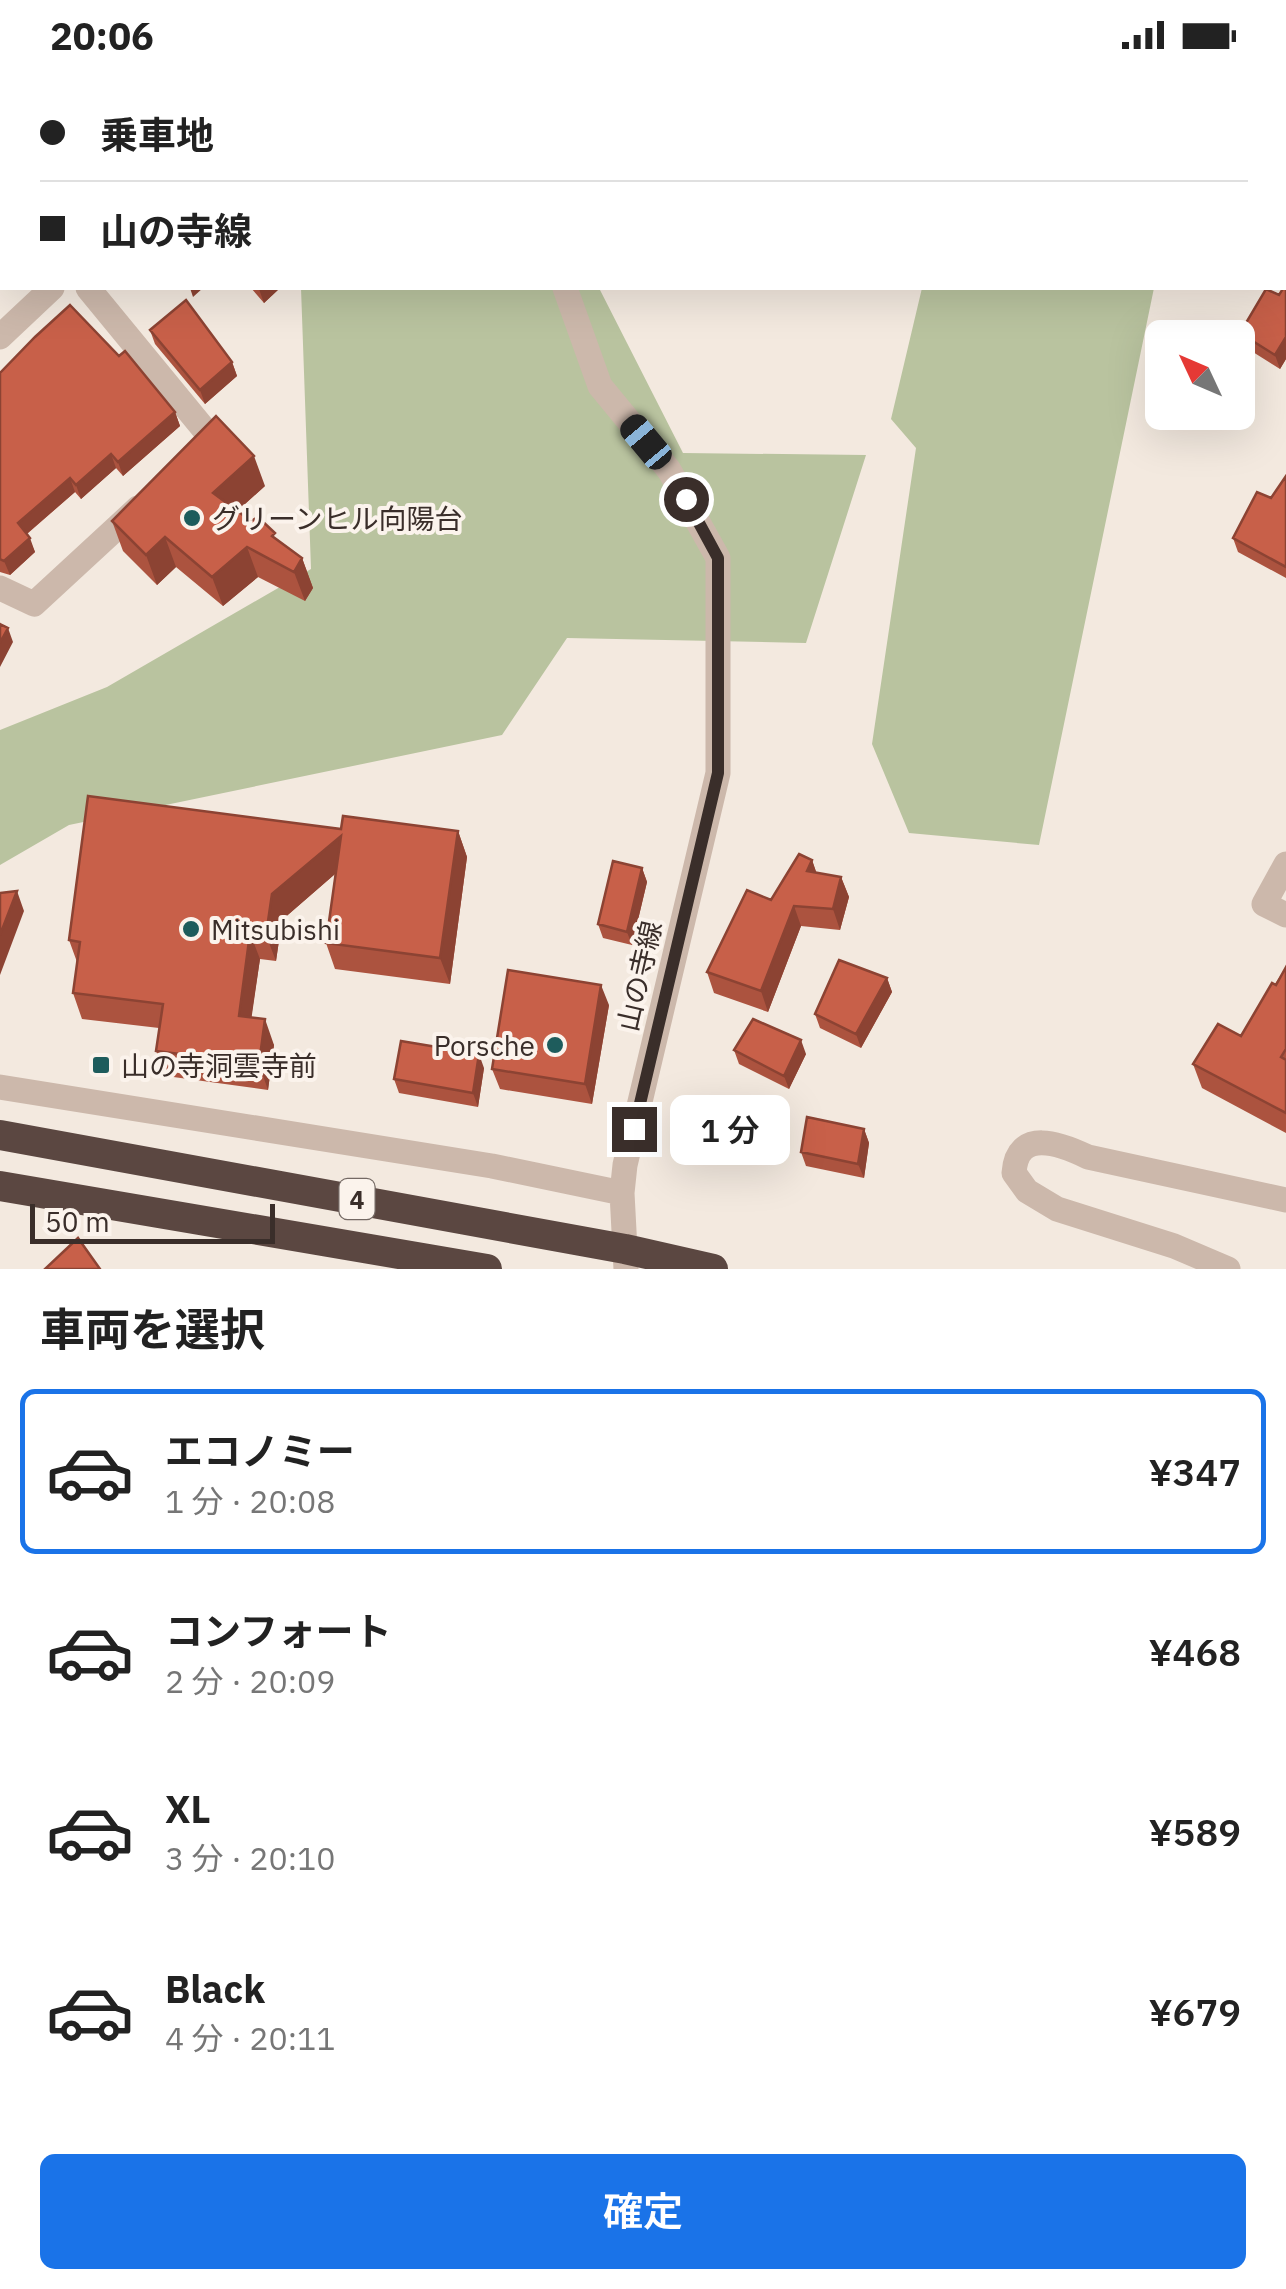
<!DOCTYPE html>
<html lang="ja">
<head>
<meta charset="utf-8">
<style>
  :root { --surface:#fff; --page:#f2f2f2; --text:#222; --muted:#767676; --line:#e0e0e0; --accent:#1a73e8 }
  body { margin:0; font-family:"IBM Plex Sans","Noto Sans JP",sans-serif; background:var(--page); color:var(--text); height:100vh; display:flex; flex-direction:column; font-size:38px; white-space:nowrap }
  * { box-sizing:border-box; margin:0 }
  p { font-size:32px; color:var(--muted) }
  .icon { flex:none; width:55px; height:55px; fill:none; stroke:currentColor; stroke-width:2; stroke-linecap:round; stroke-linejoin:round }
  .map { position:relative; height:1199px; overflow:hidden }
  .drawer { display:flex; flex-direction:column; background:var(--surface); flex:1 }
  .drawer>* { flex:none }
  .guide { position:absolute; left:0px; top:0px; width:1288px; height:220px; box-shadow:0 10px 40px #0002; display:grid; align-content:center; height:220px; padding:0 40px; background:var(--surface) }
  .needle { width:65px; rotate:314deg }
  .controls { position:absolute; left:1145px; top:250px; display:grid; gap:20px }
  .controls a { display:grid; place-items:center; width:110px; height:110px; border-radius:15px; background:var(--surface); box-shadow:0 10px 40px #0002; font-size:50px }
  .scale { position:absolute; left:30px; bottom:25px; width:245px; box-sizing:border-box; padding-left:10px; border:5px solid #3a2e2a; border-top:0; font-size:28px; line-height:35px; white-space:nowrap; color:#3a2e2a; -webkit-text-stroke:8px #fbf3ec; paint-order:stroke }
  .end { position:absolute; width:45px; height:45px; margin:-22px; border:12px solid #3a2e2a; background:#fff; box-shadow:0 0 0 5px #fff }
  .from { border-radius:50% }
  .bubble { position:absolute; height:70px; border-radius:15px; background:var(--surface); box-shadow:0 10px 40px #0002; font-size:32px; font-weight:600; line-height:70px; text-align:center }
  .car { position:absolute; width:30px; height:60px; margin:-30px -15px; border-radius:12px; box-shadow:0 0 8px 2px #0007; background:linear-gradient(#222 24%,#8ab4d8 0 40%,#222 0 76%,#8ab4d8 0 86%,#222 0) }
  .guide b { display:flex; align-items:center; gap:35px; height:95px; font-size:38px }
  .guide b+b { border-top:2px solid var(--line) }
  .guide i { width:25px; height:25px; background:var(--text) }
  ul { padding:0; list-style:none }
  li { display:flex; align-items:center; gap:30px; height:165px; margin:0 20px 15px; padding:0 20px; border:5px solid transparent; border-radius:15px }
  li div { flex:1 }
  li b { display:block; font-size:38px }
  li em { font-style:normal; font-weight:600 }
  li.current { border-color:var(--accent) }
  li>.icon { width:90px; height:90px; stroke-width:1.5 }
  h2 { padding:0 40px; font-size:45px; line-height:120px }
  .action { display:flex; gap:20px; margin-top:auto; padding:20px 40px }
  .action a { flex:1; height:115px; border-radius:15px; background:var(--accent); color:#fff; font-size:40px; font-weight:600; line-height:115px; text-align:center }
  .status { display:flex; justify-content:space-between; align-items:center; height:70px; padding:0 50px; background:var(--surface); direction:ltr }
  .status svg { height:28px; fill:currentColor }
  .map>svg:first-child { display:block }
  .green { fill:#b9c39f }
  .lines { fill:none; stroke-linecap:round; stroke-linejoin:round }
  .minor { stroke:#ccb8ab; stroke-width:25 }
  .highway { stroke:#5b4741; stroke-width:30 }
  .wall { fill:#ac533f }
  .shaded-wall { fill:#8c4333 }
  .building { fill:#c86049; stroke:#8c4333; stroke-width:2.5 }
  .route { stroke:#3a2e2a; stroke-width:12 }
  .poi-dot { fill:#1e5c5c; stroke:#fbf3ec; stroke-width:4 }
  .labels { text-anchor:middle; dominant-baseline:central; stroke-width:8; stroke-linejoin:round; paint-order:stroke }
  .shield { fill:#fbf3ec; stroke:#746964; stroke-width:2.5 }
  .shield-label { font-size:25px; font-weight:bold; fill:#3a2e2a }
  .poi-label { font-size:28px; fill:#3a2e2a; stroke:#fbf3ec; text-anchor:start }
  .street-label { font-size:28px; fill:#3a2e2a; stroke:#fbf3ec }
</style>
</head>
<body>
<div class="status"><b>20:06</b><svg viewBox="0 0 49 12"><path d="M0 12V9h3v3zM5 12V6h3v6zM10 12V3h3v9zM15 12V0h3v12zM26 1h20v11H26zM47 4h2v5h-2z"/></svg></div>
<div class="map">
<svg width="1286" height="1199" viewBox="0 0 1286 1199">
  <rect width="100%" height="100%" fill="#f3e9df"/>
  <path class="green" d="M 301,218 L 599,218 L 683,383 L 866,385 L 806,573 L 567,568 L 502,665 L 69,755 L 0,795 L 0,660 L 107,617 L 311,499 Z
    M 922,218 L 1154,218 L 1039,775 L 909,763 L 872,674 L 916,378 L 891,349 Z"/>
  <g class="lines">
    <path class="minor" d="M 530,0 L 530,2
      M 88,218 L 212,369 L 197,383
      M 565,218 L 600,316 L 669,400 L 718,488 L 718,703 L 625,1095 L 622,1123
      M 0,267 L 52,218
      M 0,518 L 34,534 L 138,438
      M 1286,794 L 1264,834 L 1286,845
      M 0,1017 L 492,1096 L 622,1123 L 626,1199
      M 1228,1199 L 1174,1176 L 1057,1139 L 1027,1121 L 1014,1103 C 1017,1057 1061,1074 1088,1087 L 1286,1130"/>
    <path class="highway" d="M 0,1065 L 625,1179 L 713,1199
      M 0,1116 L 487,1199"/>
  </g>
  <path class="wall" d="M 1286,214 L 1286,289 L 1280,299 L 1245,277 L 1240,263 L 1279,225 Z
    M 251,218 L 280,218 L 264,233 Z
    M 150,260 L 232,292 L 237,306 L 205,334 L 155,274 Z
    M 119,286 L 175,342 L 180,356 L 123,406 L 116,398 L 81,429 L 75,422 L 27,464 L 35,482 L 10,505 L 0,502 L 0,303 Z
    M 1286,406 L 1286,508 L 1238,482 L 1233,468 L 1271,428 Z
    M 265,416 L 237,441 L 302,488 L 313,518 L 305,531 L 258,507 L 223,536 L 176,497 L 157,515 L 123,481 L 112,451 Z
    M 341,759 L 458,761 L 467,787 L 450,914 L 335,899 L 326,873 L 335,804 L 282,850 L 276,891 L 260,889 L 251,948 L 274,975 L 268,1020 L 166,1006 L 156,981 L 159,958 L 82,949 L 73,923 L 77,892 L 69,870 Z
    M 812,790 L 816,802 L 841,807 L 849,827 L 840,860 L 801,856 L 768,942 L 714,923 L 707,902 L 771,830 Z
    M 642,798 L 647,812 L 632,875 L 603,868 L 598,854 Z
    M 1286,897 L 1286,1063 L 1202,1018 L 1193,994 L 1241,966 Z
    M 887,908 L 892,922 L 861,978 L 820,958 L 815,944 Z
    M 609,935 L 592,1034 L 500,1019 L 492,999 Z
    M 734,980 L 806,984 L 789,1019 L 739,994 Z
    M 484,998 L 478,1037 L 399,1023 L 394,1009 Z
    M 864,1059 L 869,1073 L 864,1108 L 806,1096 L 801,1082 Z"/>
  <path class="shaded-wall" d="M 2,34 L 2,58 L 0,61 L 0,36 Z
    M 2,173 L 2,197 L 0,199 L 0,175 Z
    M 190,218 L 203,218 L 193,227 Z
    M 260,218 L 280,218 L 264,233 L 259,219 Z
    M 1286,267 L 1286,289 L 1280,299 L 1275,285 Z
    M 232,292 L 237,306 L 205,334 L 200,320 Z
    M 175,342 L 180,356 L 123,406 L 118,392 Z
    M 111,384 L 116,398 L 81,429 L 76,415 Z
    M 254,386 L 265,416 L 224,453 L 213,423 Z
    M 70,408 L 75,422 L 23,467 L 18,453 Z
    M 165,467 L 176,497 L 157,515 L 146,485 Z
    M 30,468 L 35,482 L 10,505 L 4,491 Z
    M 247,477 L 258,507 L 223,536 L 212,507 Z
    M 302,488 L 313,518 L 305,531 L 294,502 Z
    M 8,558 L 13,572 L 0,597 L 0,573 Z
    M 458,761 L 467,787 L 450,914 L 440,888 Z
    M 341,766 L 350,791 L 282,850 L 276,891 L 266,865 L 272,824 Z
    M 812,790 L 819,810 L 807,801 Z
    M 642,798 L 647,812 L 632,875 L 627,862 Z
    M 841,807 L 849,827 L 840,860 L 833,839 Z
    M 17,821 L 24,841 L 0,905 L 0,865 Z
    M 794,836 L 801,856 L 768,942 L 761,921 Z
    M 250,863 L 260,889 L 248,972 L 239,946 Z
    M 887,908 L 892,922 L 861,978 L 856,964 Z
    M 601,915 L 609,935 L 592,1034 L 585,1014 Z
    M 265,949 L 274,975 L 268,1020 L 259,994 Z
    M 801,970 L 806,984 L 789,1019 L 784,1006 Z
    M 479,984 L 484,998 L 478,1037 L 473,1023 Z
    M 864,1059 L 869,1073 L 864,1108 L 858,1094 Z"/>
  <path class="building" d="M 0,0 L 159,0 L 162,2 L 2,2 L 2,34 L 0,36 Z
    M 2,116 L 2,173 L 0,175 L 0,117 Z
    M 1286,214 L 1286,267 L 1275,285 L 1240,263 L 1266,219 L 1279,225 Z
    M 186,230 L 232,292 L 200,320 L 150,260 Z
    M 70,235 L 119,286 L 125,281 L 175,342 L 118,392 L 111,384 L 76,415 L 70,408 L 18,453 L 30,468 L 4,491 L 0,489 L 0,303 L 35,267 Z
    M 216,346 L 254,386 L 213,423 L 251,451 L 258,447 L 275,463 L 272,466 L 302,488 L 294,502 L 247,477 L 212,507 L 165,467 L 146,485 L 112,451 Z
    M 1286,406 L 1286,497 L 1233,468 L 1257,422 L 1271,428 Z
    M 0,554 L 8,558 L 0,573 Z
    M 88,726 L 341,759 L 343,746 L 458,761 L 440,888 L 326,873 L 341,766 L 272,824 L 266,865 L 250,863 L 239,946 L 265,949 L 259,994 L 156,981 L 163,934 L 73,923 L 80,872 L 69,870 Z
    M 799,784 L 812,790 L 807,801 L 841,807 L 833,839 L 794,836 L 761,921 L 707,902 L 747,820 L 771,830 Z
    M 613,791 L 642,798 L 627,862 L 598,854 Z
    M 17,821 L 0,865 L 0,823 Z
    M 839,890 L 887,908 L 856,964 L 815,944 Z
    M 1286,897 L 1286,979 L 1281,987 L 1286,990 L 1286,1043 L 1193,994 L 1218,954 L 1241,966 L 1272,913 L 1276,915 Z
    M 508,900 L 601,915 L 585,1014 L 492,999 Z
    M 753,949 L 801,970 L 784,1006 L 734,980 Z
    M 401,971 L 479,984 L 473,1023 L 394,1009 Z
    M 807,1047 L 864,1059 L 858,1094 L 801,1082 Z
    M 78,1168 L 100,1199 L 45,1199 Z"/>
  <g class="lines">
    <path class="route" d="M 634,1059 L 718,703 L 718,488 L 686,429"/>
  </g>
  <g class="poi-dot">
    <circle cx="192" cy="448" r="10"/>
    <circle cx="191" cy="859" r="10"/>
    <circle cx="555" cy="975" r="10"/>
    <rect x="91" y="985" width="20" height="20" rx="5"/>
  </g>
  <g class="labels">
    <rect class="shield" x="339.5" y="1109" width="35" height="40" rx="8"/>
    <g class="shield-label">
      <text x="357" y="1129">4</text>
    </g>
    <g class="poi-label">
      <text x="212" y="448">グリーンヒル向陽台</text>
      <text x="211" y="859">Mitsubishi</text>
      <text x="535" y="975" text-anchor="end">Porsche</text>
      <text x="121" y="995">山の寺洞雲寺前</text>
    </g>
    <g class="street-label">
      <text transform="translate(639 906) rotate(-77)">山の寺線</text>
    </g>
  </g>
</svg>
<div class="controls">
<a><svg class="needle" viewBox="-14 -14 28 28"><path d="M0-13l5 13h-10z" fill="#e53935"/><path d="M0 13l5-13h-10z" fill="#767676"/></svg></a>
</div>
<div class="scale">50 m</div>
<i class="end from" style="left:686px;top:429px"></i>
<i class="end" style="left:634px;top:1059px"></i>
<div class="bubble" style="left:670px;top:1025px;width:120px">1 分</div>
<i class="car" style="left:646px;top:372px;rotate:320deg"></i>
<div class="guide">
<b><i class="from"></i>乗車地</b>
<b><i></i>山の寺線</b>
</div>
</div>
<section class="drawer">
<h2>車両を選択</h2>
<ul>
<li class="current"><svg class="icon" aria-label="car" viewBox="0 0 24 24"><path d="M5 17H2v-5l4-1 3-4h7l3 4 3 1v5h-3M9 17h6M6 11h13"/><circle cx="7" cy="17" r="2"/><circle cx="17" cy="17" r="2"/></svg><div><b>エコノミー</b><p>1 分 · 20:08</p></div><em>¥347</em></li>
<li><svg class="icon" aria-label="car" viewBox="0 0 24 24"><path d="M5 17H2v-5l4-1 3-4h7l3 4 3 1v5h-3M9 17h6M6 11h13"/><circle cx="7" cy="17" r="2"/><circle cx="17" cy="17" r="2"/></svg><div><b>コンフォート</b><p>2 分 · 20:09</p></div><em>¥468</em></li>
<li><svg class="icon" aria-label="car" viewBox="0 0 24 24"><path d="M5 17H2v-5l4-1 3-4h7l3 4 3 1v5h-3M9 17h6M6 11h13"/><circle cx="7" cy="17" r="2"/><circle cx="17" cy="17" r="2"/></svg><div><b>XL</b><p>3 分 · 20:10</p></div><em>¥589</em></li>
<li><svg class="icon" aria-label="car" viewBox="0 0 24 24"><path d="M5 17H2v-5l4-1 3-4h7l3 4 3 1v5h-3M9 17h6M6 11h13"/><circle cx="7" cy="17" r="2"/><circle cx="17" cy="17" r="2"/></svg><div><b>Black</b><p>4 分 · 20:11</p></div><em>¥679</em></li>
</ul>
<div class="action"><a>確定</a></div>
</section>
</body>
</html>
